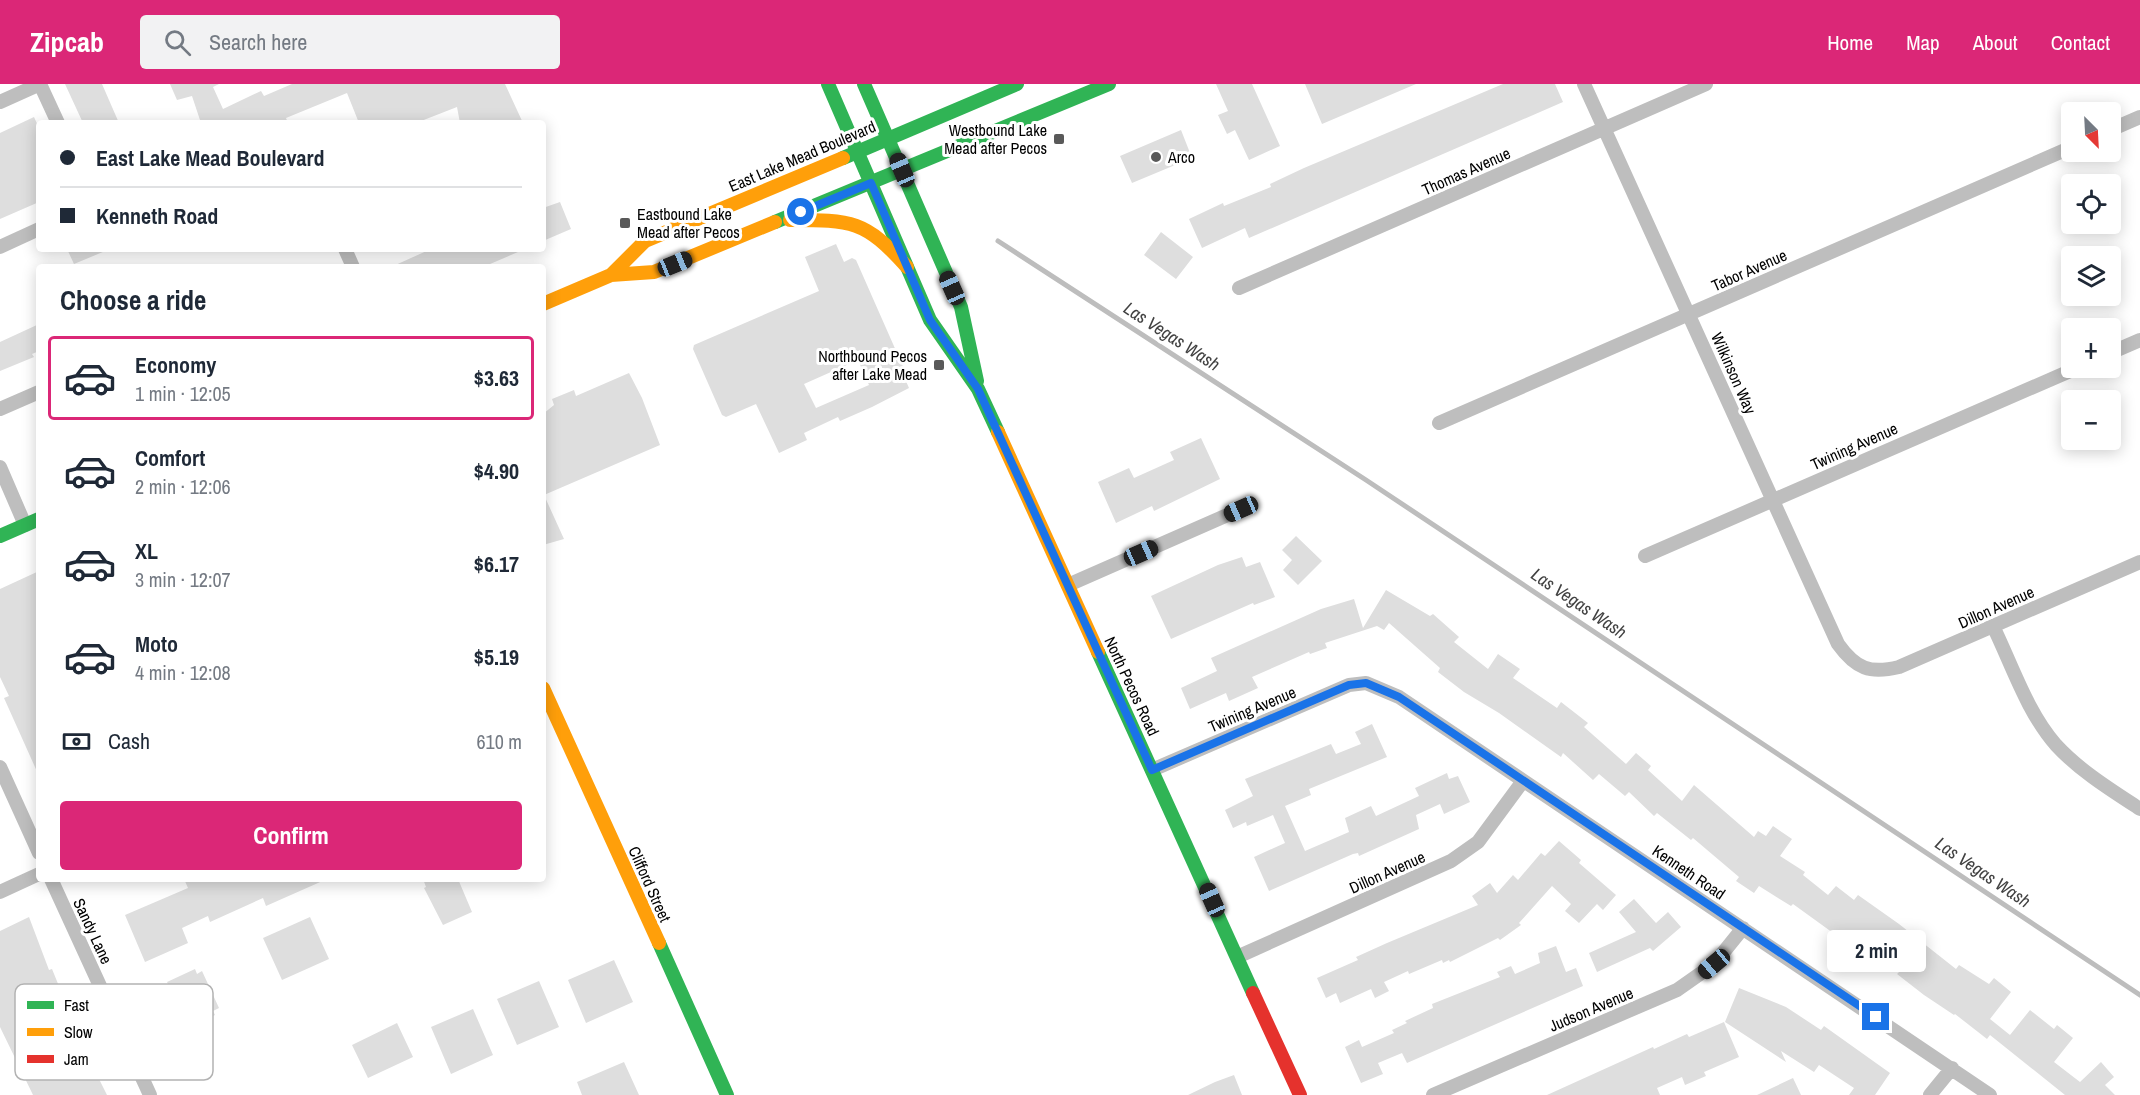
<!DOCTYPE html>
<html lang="en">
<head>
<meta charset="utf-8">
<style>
  :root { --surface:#fff; --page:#f2f2f3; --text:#1f2937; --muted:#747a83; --line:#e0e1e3; --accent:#db2777 }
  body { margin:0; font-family:"Archivo Narrow",sans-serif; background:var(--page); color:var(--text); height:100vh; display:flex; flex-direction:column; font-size:22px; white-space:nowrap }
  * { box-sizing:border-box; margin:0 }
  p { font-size:20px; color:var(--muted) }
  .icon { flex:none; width:33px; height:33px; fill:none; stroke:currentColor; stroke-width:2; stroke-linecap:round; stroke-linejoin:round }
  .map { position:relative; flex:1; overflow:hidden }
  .panel { position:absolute; left:36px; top:180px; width:510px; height:618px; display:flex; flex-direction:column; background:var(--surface); border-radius:6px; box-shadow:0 3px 15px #0003 }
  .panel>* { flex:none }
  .top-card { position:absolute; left:36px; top:36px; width:510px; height:132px; border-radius:6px; box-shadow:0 3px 15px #0003; display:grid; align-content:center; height:132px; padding:0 24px; background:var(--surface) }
  .needle { width:39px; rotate:156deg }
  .buttons { position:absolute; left:2061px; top:18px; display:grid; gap:12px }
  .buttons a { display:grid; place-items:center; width:60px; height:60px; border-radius:6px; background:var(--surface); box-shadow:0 3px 15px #0003; font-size:30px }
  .end { position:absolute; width:27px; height:27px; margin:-14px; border:8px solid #1a73e8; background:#fff; box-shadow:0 0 0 3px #fff }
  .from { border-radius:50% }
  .bubble { position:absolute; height:42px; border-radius:6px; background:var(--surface); box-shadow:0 3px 15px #0003; font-size:20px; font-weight:700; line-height:42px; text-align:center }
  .car { position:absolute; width:18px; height:36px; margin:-18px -9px; border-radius:8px; box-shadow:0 0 4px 2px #0007; background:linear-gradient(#222 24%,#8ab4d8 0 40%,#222 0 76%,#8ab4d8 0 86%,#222 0) }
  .top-card b { display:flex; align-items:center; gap:21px; height:57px; font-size:22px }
  .top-card b+b { border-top:2px solid var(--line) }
  .top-card i { width:15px; height:15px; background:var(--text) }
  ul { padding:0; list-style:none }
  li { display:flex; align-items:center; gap:18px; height:84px; margin:0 12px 9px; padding:0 12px; border:3px solid transparent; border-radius:6px }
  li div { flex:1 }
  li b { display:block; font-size:22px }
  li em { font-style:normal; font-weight:700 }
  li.on { border-color:var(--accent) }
  li>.icon { width:54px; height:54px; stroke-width:1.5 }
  h2 { padding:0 24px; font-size:27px; line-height:72px }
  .pay { display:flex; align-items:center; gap:15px; height:66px; padding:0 24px; font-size:22px }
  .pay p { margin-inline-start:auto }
  .primary-button { display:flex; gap:12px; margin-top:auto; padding:12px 24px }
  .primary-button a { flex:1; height:69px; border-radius:6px; background:var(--accent); color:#fff; font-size:24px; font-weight:700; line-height:69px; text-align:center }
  header { display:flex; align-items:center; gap:36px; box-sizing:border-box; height:84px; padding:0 30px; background:var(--accent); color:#fff }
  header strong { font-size:28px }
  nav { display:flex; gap:33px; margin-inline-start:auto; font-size:21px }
  .search { width:420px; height:54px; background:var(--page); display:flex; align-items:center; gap:15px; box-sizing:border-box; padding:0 21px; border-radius:6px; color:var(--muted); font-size:22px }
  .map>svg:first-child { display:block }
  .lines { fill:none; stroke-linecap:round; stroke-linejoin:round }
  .stream { stroke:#bdbdbd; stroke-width:5 }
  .building { fill:#dedede; fill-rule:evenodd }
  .street { stroke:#bebebe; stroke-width:14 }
  .fast { stroke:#30b455; stroke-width:14 }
  .slow { stroke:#ff9f0a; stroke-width:14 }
  .jam { stroke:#e5322d; stroke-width:14 }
  .route { stroke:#1a73e8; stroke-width:8 }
  .poi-dot { fill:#595959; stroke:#fff; stroke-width:2 }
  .labels { text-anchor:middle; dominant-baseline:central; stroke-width:6; stroke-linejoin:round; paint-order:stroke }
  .poi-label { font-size:16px; fill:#000; stroke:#fff; text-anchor:end }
  .street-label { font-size:16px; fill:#000; stroke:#fff }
  .water-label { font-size:18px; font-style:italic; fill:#424242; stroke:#fff }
  .key { fill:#fff; stroke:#b2b2b2; stroke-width:1.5 }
  .key-label { font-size:16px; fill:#000 }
</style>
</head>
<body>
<header>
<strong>Zipcab</strong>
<div class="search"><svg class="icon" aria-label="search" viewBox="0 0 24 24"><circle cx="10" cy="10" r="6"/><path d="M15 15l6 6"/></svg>Search here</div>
<nav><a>Home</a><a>Map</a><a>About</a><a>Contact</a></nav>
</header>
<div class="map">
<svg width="2140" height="1011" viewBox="0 0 2140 1011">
  <rect width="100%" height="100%" fill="#fff"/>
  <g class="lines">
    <path class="stream" d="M 998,157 L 1366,396 L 2140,911"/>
  </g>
  <path class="building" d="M 65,0 L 102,0 L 119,39 L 83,39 Z
    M 170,0 L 219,0 L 213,3 L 223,25 L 261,7 L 264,12 L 292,0 L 505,0 L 523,39 L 460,39 L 457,23 L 416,39 L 359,39 L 347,9 L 286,34 L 288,39 L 195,39 L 200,36 L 192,12 L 177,16 Z
    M 1216,0 L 1252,0 L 1280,62 L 1249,76 L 1235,46 L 1227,50 L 1218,31 L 1228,27 Z
    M 1305,0 L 1416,0 L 1322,40 Z
    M 1503,0 L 1555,0 L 1563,18 L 1249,154 L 1245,144 L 1202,164 L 1189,135 L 1223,119 L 1224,122 L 1271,103 L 1270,100 L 1304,84 Z
    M 34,33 L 39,44 L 39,118 L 0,135 L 0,49 Z
    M 1181,46 L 1192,74 L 1132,99 L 1120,72 Z
    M 560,118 L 571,145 L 543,157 L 543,124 Z
    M 1161,148 L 1193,173 L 1176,195 L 1144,171 Z
    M 836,160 L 844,178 L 852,174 L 856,176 L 908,294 L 905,295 L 909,304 L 872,323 L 840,337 L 838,333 L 804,349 L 807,356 L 779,369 L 756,320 L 726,333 L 722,331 L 693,265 L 694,261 L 819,207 L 805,173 ZM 858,276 L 869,301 L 816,324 L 804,300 Z
    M 67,165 L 110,165 L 74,180 Z
    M 431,165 L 525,165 L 483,183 L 391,183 Z
    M 39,240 L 39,267 L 32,270 L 34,273 L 0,287 L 0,258 Z
    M 629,289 L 642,314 L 660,361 L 544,411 L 564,455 L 543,461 L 543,330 L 554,321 L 552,315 L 574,306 L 576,312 Z
    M 1201,354 L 1220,395 L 1154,427 L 1152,422 L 1116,439 L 1098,398 L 1129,384 L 1134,394 L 1174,376 L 1170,368 Z
    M 1296,452 L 1322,477 L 1298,501 L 1283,486 L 1292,476 L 1282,466 Z
    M 1242,473 L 1246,483 L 1260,478 L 1275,513 L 1254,521 L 1253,519 L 1171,555 L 1151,512 L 1218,481 Z
    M 39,487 L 39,692 L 4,614 L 9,612 L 0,593 L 0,505 Z
    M 1386,506 L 1430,532 L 1433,530 L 1459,553 L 1454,558 L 1488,585 L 1498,570 L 1520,585 L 1513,594 L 1557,624 L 1561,618 L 1588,639 L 1584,643 L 1626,680 L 1636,669 L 1651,682 L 1648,686 L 1682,717 L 1694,701 L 1754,753 L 1758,747 L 1766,752 L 1773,742 L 1792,755 L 1780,772 L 1805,788 L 1803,791 L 1828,811 L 1836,802 L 1854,816 L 1858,811 L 1899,840 L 1956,885 L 1959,881 L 1989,900 L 1994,894 L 2011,908 L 1990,935 L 2010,951 L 2030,926 L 2054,945 L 2057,941 L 2073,954 L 2054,978 L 2080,998 L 2101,978 L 2114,993 L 2105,1001 L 2115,1011 L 2065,1011 L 1990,951 L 1987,955 L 1955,930 L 1954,931 L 1924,911 L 1897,890 L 1900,887 L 1863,859 L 1858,867 L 1793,820 L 1791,822 L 1759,802 L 1754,809 L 1736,797 L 1739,793 L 1693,754 L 1691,756 L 1657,729 L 1654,732 L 1629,708 L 1625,712 L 1599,690 L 1593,696 L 1563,669 L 1561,673 L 1499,629 L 1464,608 L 1438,588 L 1440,584 L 1389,539 L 1384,546 L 1377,542 L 1325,559 L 1327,564 L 1310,570 L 1309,568 L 1252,593 L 1258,604 L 1229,617 L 1226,609 L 1190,625 L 1181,604 L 1217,587 L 1211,574 L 1321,525 L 1354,515 L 1363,544 Z
    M 1372,640 L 1387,673 L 1309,705 L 1311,711 L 1285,722 L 1305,767 L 1349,748 L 1345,734 L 1371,722 L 1376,732 L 1419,712 L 1415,704 L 1447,689 L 1449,695 L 1458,692 L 1470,718 L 1444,730 L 1440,720 L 1416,731 L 1419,745 L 1359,772 L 1358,769 L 1353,770 L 1269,807 L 1254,773 L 1285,759 L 1273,731 L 1247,742 L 1246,738 L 1233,744 L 1225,726 L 1253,712 L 1245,695 L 1331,660 L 1336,670 L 1361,660 L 1355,648 Z
    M 1559,757 L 1581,776 L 1579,779 L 1616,811 L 1603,826 L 1597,820 L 1579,839 L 1565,827 L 1571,820 L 1552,802 L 1519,839 L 1521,841 L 1500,856 L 1498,854 L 1450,878 L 1449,876 L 1443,879 L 1442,876 L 1409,890 L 1408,887 L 1384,898 L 1389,907 L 1375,914 L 1371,905 L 1340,919 L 1336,909 L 1326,914 L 1317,894 L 1358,876 L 1356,873 L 1387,859 L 1478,821 L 1472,812 L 1490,799 L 1497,809 L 1513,791 L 1518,796 L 1541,769 L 1545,772 Z
    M 184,795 L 327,795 L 266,822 L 263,814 L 210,838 L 208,832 L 182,844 L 188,859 L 145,878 L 125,831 L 188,804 Z
    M 423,795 L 458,795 L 472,828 L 443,841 L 424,804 L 426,803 Z
    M 1634,815 L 1656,839 L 1668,828 L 1681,843 L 1653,867 L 1650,864 L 1597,888 L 1589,869 L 1636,848 L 1619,828 Z
    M 29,833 L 49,886 L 52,885 L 63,912 L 65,911 L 74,931 L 71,933 L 97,983 L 94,985 L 107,1011 L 33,1011 L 0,943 L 0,847 Z
    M 310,833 L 329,875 L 282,896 L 263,854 Z
    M 1556,862 L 1566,888 L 1576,884 L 1583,902 L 1407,979 L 1402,969 L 1378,979 L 1383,990 L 1361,999 L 1345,963 L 1359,956 L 1362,963 L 1394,949 L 1392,946 L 1407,939 L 1405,937 L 1433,924 L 1432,920 L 1500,893 L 1497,888 L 1511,882 L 1515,890 L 1540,879 L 1538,869 Z
    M 614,876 L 633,918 L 586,939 L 568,896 Z
    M 195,885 L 197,890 L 202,887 L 219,924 L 213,927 L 215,931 L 188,944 L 186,939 L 180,942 L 163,905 L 169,902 L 167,898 Z
    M 539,897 L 559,943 L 517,961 L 497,915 Z
    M 1739,904 L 1786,923 L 1821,946 L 1824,942 L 1890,989 L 1875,1011 L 1849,1011 L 1854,1004 L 1819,981 L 1814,988 L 1781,967 L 1786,978 L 1725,938 Z
    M 473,925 L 493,971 L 451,990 L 431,943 Z
    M 1724,938 L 1739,973 L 1704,988 L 1706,992 L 1685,1001 L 1682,993 L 1657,1004 L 1660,1011 L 1547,1011 L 1653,963 L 1654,965 L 1687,950 L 1689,953 Z
    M 397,939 L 413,973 L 368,994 L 352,961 Z
    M 624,978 L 639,1011 L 582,1011 L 577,998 Z
    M 1234,991 L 1242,1011 L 1188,1011 L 1215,998 Z
    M 1793,994 L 1801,1011 L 1757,1011 Z"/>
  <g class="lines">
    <path class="street" d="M 40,0 L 58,39
      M 1584,0 L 1838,560 C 1856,585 1870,590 1899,583 L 2140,478
      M 0,18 L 40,0
      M 2110,46 L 2140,33
      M 0,163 L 39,145
      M 345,165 L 353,183
      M 1239,204 L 1706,0
      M 2110,269 L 2140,256
      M 0,325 L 39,308
      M 1439,339 L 2072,63
      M 0,383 L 25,441
      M 1645,472 L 2077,284
      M 1068,501 L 1241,425
      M 1993,542 C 2012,581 2027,628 2056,661 C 2080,687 2111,706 2140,725
      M 0,683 L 39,769
      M 1152,686 L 1349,601 L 1366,599 L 1399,613 L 1990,1011
      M 51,795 L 150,1011
      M 0,808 L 39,790
      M 1237,873 L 1451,777 L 1478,758 L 1523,697
      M 1433,1011 L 1677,906 L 1714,880 L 1743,844
      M 1930,1011 L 1952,984"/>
    <path class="fast" d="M 828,0 L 930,236 L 978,305 L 998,348
      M 864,0 L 961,223 L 977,297
      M 843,74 L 1017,0
      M 775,138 L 1109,0
      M 0,452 L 39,435
      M 1098,568 L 1253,909
      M 659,859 L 727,1011"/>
    <path class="slow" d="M 790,136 C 852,136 865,136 907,183
      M 611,191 L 645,157 L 843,74
      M 543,220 L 611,191 L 654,188 L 775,138
      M 998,348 L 1098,568
      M 543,604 L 659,859"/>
    <path class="jam" d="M 1253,909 L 1300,1011"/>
  </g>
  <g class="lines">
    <path class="route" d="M 801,128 L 871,99 L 930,236 L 978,305 L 1152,686 L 1349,601 L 1366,599 L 1399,613 L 1876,933"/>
  </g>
  <g class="poi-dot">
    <rect x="1053" y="49" width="12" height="12" rx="3"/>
    <circle cx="1156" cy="73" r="6"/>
    <rect x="619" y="133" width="12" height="12" rx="3"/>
    <rect x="933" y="275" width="12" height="12" rx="3"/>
  </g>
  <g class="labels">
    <g class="poi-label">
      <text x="1047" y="46">Westbound Lake<tspan x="1047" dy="18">Mead after Pecos</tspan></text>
      <text x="1168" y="73" text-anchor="start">Arco</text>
      <text x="637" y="130" text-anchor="start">Eastbound Lake<tspan x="637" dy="18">Mead after Pecos</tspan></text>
      <text x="927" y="272">Northbound Pecos<tspan x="927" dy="18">after Lake Mead</tspan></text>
    </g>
    <g class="street-label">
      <text transform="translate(802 72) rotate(-23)">East Lake Mead Boulevard</text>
      <text transform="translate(1466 87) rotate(-24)">Thomas Avenue</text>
      <text transform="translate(1749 186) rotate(-24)">Tabor Avenue</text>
      <text transform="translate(1734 289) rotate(66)">Wilkinson Way</text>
      <text transform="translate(1854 362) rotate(-24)">Twining Avenue</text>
      <text transform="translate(1996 523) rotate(-24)">Dillon Avenue</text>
      <text transform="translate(1132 602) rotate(65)">North Pecos Road</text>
      <text transform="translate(1252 625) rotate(-23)">Twining Avenue</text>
      <text transform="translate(1387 788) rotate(-24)">Dillon Avenue</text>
      <text transform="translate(1689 788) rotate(34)">Kenneth Road</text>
      <text transform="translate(650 800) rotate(66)">Clifford Street</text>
      <text transform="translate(93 847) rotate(65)">Sandy Lane</text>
      <text transform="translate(1591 925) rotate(-23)">Judson Avenue</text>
    </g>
    <g class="water-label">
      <text transform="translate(1172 252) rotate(33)">Las Vegas Wash</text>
      <text transform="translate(1579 519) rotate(34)">Las Vegas Wash</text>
      <text transform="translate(1983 788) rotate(34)">Las Vegas Wash</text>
    </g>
  </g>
  <rect x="15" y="900" width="198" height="96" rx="9" class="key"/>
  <rect x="27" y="917" width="27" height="8" fill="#30b455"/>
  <rect x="27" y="944" width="27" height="8" fill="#ff9f0a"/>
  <rect x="27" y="971" width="27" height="8" fill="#e5322d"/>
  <g class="key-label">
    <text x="64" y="927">Fast</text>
    <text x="64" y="954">Slow</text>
    <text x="64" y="981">Jam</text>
  </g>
</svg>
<div class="buttons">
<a><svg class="needle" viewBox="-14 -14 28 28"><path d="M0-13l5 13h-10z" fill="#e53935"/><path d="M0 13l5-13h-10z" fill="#747a83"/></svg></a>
<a><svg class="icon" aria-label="locate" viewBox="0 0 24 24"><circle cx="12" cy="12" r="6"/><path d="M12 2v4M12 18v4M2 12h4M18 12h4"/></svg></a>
<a><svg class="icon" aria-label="layers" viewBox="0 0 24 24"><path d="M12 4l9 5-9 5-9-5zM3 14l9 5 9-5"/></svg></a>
<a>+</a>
<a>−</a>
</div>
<i class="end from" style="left:801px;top:128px"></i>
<i class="end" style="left:1876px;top:933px"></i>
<div class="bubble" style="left:1827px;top:846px;width:99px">2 min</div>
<i class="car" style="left:902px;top:86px;rotate:337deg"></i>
<i class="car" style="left:675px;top:180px;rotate:68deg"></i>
<i class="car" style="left:952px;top:204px;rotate:336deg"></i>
<i class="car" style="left:1241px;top:425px;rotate:246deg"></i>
<i class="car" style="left:1141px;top:469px;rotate:66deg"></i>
<i class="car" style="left:1212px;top:816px;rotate:336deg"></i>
<i class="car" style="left:1714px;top:880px;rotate:230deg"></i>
<div class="top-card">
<b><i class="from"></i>East Lake Mead Boulevard</b>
<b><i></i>Kenneth Road</b>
</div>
<section class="panel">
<h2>Choose a ride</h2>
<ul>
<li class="on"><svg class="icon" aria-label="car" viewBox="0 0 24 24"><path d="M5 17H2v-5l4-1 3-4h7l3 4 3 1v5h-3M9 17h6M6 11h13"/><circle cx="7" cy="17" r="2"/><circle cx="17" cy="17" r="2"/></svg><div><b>Economy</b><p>1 min · 12:05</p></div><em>$3.63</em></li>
<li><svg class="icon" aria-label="car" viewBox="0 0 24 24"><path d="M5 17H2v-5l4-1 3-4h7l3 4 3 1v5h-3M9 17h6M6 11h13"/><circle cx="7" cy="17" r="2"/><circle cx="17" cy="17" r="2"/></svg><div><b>Comfort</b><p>2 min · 12:06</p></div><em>$4.90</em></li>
<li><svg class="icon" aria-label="car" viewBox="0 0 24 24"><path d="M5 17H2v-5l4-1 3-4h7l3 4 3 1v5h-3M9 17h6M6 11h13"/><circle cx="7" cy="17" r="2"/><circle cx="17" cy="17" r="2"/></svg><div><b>XL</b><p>3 min · 12:07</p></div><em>$6.17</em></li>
<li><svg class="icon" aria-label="car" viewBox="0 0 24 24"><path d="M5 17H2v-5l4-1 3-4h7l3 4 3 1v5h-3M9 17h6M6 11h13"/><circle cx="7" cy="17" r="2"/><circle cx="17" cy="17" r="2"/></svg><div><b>Moto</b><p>4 min · 12:08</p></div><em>$5.19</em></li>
</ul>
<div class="pay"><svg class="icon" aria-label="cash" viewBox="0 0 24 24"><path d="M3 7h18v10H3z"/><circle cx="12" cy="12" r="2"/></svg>Cash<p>610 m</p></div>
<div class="primary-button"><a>Confirm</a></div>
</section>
</div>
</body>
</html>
